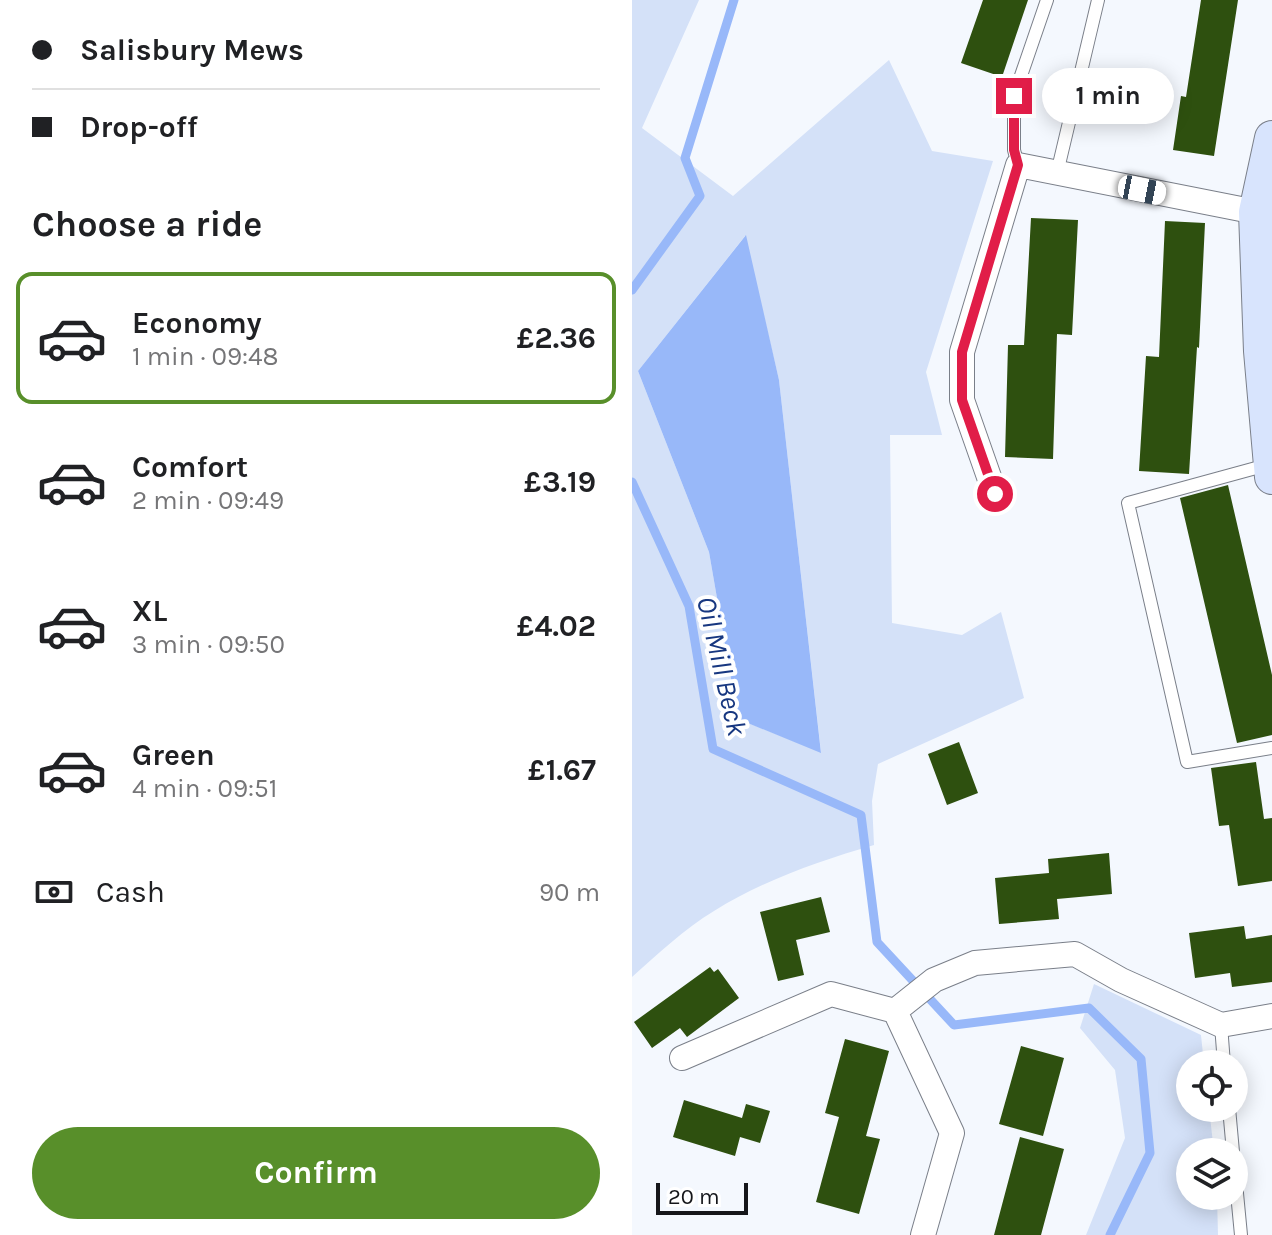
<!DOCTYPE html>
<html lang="en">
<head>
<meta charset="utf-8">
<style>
  :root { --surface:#fff; --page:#f2f2f2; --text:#202124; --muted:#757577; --line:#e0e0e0; --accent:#588f2a }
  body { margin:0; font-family:Karla,sans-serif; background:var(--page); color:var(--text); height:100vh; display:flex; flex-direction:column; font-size:30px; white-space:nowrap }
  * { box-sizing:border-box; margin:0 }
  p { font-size:26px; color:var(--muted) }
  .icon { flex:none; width:44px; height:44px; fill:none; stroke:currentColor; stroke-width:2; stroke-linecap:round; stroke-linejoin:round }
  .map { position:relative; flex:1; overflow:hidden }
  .drawer { display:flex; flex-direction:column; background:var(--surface); width:632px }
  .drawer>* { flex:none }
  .banner { display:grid; align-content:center; height:176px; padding:0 32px; background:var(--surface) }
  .controls { position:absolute; left:544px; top:1050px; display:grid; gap:16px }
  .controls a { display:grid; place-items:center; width:72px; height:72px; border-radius:50%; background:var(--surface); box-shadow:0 4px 20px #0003; font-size:40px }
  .scale { position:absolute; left:24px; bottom:20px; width:92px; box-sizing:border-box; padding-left:8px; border:4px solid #15161a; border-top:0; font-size:22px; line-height:28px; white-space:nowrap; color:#15161a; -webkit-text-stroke:6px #fff; paint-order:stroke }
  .end { position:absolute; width:36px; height:36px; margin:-18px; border:10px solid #e11d48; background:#fff; box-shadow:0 0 0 4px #fff }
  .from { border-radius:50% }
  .bubble { position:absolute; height:56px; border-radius:28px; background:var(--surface); box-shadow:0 4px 20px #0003; font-size:26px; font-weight:700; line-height:56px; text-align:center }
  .car { position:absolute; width:24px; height:48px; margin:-24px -12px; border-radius:10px; box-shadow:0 0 6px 2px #0007; background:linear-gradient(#fff 24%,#345 0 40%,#fff 0 76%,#345 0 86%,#fff 0) }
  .banner b { display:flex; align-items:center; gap:28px; height:76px; font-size:30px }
  .banner b+b { border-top:2px solid var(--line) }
  .banner i { width:20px; height:20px; background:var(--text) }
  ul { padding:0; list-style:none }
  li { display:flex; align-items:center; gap:24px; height:132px; margin:0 16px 12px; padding:0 16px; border:4px solid transparent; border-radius:16px }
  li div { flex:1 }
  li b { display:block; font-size:30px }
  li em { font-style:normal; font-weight:700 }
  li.current { border-color:var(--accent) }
  li>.icon { width:72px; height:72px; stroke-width:1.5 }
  h2 { padding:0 32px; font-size:36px; line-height:96px }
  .pay { display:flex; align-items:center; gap:20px; height:88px; padding:0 32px; font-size:30px }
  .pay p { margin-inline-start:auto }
  .primary-button { display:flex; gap:16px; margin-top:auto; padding:16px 32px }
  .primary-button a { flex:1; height:92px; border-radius:48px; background:var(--accent); color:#fff; font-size:32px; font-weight:700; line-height:92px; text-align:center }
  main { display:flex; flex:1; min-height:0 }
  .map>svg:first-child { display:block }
  .green { fill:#d4e1f8; fill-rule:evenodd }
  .water { fill:#98b8f9 }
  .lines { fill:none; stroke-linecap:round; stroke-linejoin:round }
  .stream { stroke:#98b8f9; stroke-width:9 }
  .building { fill:#2e500f }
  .lane-casing { stroke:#7a7f89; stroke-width:14 }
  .street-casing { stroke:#7a7f89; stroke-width:26 }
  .secondary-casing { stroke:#7a7f89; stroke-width:36 }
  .lane { stroke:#fff; stroke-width:12 }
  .street { stroke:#fff; stroke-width:24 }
  .secondary { stroke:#d8e4fd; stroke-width:34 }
  .route { stroke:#e11d48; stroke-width:10 }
  .labels { text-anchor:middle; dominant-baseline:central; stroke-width:8; stroke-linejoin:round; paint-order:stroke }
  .water-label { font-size:28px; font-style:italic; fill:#173780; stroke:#fff }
</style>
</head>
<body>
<main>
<section class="drawer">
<div class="banner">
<b><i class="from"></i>Salisbury Mews</b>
<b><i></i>Drop-off</b>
</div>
<h2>Choose a ride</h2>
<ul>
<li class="current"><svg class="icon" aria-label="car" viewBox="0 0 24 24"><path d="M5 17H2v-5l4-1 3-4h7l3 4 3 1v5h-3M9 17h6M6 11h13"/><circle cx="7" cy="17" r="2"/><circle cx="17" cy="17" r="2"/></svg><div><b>Economy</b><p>1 min · 09:48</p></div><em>£2.36</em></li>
<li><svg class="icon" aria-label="car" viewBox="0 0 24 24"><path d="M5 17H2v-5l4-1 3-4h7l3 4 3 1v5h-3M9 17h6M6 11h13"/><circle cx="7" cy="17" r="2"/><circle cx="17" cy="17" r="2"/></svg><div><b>Comfort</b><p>2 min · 09:49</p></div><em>£3.19</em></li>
<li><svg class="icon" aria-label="car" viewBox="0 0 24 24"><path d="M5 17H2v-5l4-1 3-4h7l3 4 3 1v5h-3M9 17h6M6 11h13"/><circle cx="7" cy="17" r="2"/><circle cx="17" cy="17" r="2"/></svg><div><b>XL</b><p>3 min · 09:50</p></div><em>£4.02</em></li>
<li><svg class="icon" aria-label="car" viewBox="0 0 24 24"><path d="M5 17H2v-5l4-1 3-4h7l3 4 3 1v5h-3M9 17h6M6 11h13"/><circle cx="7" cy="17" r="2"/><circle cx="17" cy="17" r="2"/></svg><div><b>Green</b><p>4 min · 09:51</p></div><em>£1.67</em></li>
</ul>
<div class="pay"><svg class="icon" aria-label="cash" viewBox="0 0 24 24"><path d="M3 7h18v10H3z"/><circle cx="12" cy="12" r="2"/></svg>Cash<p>90 m</p></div>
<div class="primary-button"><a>Confirm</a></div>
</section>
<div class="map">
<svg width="640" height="1235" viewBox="0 0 640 1235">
  <rect width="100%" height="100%" fill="#f4f8fe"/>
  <path class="green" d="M 0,0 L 67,0 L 10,128 L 101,196 L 257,60 L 300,151 L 361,161 L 294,372 L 310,435 L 258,435 L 260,623 L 330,635 L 369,612 L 392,698 L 246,764 L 240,801 L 242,845 C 187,861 132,880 82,911 C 52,929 26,954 0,977 ZM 113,236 L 147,380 L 189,752 L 106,719 L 77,552 L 6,371 Z
    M 462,984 L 569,1035 L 572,1064 L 558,1064 L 558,1108 L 577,1108 L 582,1152 L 558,1152 L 558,1196 L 585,1196 L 586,1235 L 454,1235 L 493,1138 L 483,1070 L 448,1028 Z"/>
  <path class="water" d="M 114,235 L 147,380 L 189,753 L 106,719 L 77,552 L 6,371 Z"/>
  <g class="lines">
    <path class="stream" d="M 0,290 L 68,196 L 53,158 L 102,0
      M 0,482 L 57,606 L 81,749 L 229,815 L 245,942 L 322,1025 L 457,1008 L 509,1059 L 518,1153 L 478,1235"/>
  </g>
  <path class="building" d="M 351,0 L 396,0 L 370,77 L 329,63 Z
    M 569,0 L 606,0 L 582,156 L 541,150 L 549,96 L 554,97 Z
    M 399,218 L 446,220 L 440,335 L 425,334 L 421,459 L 373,457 L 376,345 L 392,345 Z
    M 533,221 L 573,223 L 567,348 L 565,347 L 557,474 L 507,471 L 514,356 L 527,357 Z
    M 596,485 L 640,675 L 640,735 L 605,743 L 548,498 Z
    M 327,742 L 346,793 L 315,805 L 296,754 Z
    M 624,762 L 632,819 L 640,818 L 640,881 L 606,886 L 597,825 L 587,826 L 579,768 Z
    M 477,853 L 480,894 L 425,899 L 427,919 L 367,924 L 363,878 L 417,873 L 416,859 Z
    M 189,897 L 198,932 L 164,940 L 172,975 L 146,981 L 128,912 Z
    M 612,926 L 614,939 L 640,935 L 640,982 L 600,987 L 598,973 L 563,978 L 557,933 Z
    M 78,967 L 82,972 L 86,969 L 107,998 L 55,1037 L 48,1028 L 20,1048 L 2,1022 Z
    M 213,1039 L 257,1051 L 234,1136 L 248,1139 L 227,1214 L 184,1202 L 207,1117 L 193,1113 Z
    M 389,1046 L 432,1058 L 411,1136 L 367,1124 Z
    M 52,1100 L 110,1118 L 114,1104 L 138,1111 L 128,1143 L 108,1137 L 103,1156 L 41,1137 Z
    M 388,1137 L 432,1149 L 409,1235 L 362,1235 Z"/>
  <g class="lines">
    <g class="lane-casing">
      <path id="lane" d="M 386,165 L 382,150 L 382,96 L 415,0
        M 425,173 L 466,0
        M 635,465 L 496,503 L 555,762 L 640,748
        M 589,1025 L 592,1064
        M 597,1108 L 601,1152
        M 602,1162 L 609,1235"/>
    </g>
    <g class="street-casing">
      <path id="street" d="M 363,494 L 330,400 L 330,352 L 386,165 L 624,212
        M 263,1011 L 302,980 L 343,963 L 443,954 L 489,980 L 589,1025 L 640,1016
        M 263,1011 L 320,1133 L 291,1235
        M 50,1058 L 199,994 L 263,1011"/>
    </g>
    <g class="secondary-casing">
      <path id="secondary" d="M 640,138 L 624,212 L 629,351 L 640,477"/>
    </g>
    <use href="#lane" class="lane"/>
    <use href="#street" class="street"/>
    <use href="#secondary" class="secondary"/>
  </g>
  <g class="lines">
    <path class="route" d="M 363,494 L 330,400 L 330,352 L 386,165 L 382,150 L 382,96"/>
  </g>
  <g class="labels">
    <g class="water-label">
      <text transform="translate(90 666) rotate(77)">Oil Mill Beck</text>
    </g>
  </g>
</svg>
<div class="controls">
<a><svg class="icon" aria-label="locate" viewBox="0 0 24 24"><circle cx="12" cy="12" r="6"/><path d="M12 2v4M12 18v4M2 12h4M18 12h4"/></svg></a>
<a><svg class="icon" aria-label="layers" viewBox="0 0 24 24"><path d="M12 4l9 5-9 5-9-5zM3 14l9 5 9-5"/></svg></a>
</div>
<div class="scale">20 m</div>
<i class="end from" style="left:363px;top:494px"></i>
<i class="end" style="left:382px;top:96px"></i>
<div class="bubble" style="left:410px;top:68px;width:132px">1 min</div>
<i class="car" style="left:510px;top:190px;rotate:101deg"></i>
</div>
</main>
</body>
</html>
